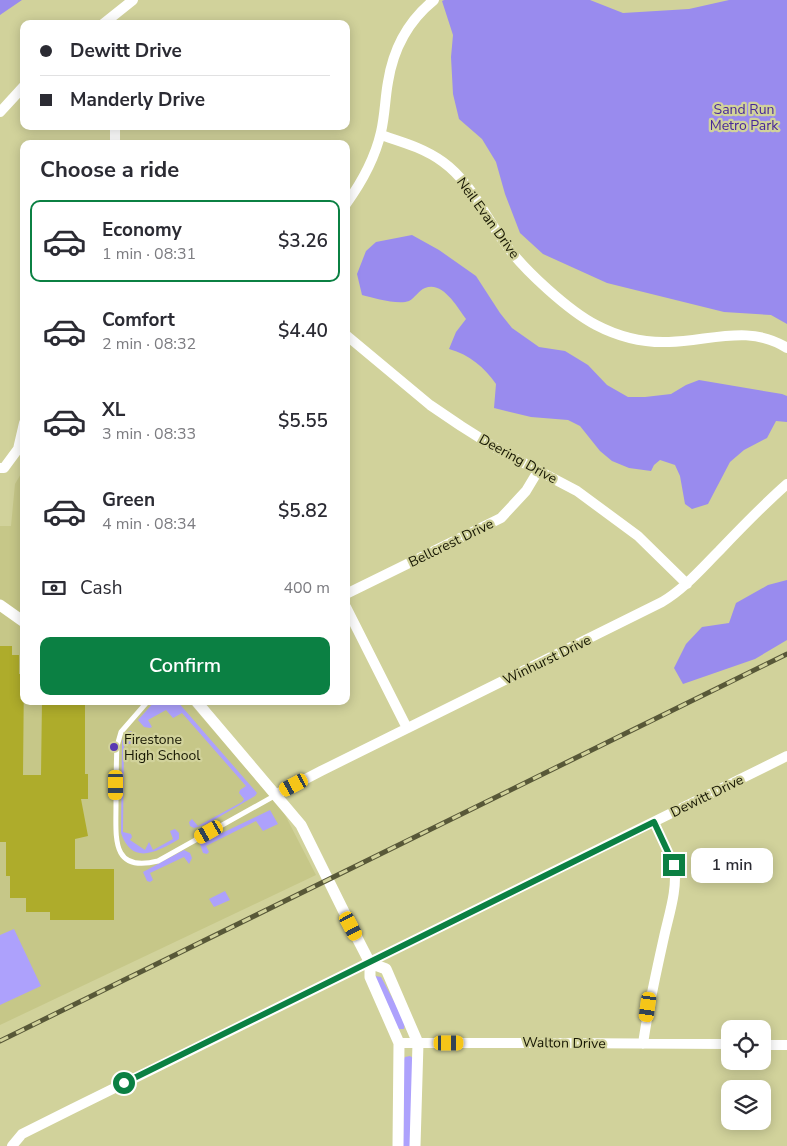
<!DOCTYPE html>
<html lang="en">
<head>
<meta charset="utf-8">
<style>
  :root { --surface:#fff; --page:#f7f7f7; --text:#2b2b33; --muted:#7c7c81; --line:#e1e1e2; --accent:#0b8043 }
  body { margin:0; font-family:"Nunito Sans",sans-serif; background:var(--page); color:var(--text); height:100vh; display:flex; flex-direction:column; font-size:19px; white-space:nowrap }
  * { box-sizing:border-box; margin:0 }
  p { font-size:16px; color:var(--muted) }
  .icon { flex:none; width:28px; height:28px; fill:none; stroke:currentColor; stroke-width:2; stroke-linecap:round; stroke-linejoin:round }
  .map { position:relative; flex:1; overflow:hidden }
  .drawer { position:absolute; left:20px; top:140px; width:330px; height:565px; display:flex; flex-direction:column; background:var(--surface); border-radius:10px; box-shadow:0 2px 12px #0003 }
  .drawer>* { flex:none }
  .top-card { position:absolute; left:20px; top:20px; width:330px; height:110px; border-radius:10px; box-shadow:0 2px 12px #0003; display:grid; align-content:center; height:110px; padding:0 20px; background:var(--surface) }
  .buttons { position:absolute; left:721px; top:1020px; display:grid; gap:10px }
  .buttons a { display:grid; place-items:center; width:50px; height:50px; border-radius:10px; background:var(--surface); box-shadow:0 2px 12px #0003; font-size:25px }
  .end { position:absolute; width:22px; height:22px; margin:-11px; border:6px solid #0b8043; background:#fff; box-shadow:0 0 0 2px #fff }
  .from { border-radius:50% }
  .bubble { position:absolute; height:35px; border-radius:10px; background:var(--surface); box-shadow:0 2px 12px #0003; font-size:16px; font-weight:600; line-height:35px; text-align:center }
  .car { position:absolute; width:15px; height:30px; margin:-15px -8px; border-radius:6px; box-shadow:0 0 4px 1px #0007; background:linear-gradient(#f5c518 24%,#345 0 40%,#f5c518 0 76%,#345 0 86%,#f5c518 0) }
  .top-card b { display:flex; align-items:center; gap:18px; height:48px; font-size:19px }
  .top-card b+b { border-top:1px solid var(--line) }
  .top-card i { width:12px; height:12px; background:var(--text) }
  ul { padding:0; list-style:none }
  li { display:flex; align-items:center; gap:15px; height:82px; margin:0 10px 8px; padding:0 10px; border:2px solid transparent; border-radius:10px }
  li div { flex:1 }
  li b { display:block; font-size:19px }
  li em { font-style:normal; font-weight:600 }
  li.selected { border-color:var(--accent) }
  li>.icon { width:45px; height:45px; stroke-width:1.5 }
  h2 { padding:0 20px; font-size:22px; line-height:60px }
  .pay { display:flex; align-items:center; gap:12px; height:55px; padding:0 20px; font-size:19px }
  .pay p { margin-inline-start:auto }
  .primary-button { display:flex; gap:10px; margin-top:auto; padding:10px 20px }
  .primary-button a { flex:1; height:58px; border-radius:10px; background:var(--accent); color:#fff; font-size:20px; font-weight:600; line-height:58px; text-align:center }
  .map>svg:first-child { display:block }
  .built { fill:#c6c788 }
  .green { fill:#ada1fc }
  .forest { fill:#998bee }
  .building { fill:#aeac2b }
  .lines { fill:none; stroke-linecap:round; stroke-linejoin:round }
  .service { stroke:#fff; stroke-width:5 }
  .minor { stroke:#fff; stroke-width:10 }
  .tertiary { stroke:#fff; stroke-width:11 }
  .rail-casing { stroke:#585838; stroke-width:5 }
  .rail { stroke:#d1d29b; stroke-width:3; stroke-dasharray:9; stroke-linecap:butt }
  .route { stroke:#0b8043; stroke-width:6 }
  .poi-dot { fill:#583ab3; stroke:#d1d29b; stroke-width:2 }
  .labels { text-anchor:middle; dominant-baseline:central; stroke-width:4.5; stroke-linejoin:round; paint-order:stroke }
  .park-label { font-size:14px; fill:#472799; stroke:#d1d29b }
  .street-label { font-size:14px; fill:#171703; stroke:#d1d29b }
  .poi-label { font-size:14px; fill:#171703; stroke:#d1d29b; text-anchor:start }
</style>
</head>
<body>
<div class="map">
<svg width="787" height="1146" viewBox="0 0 787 1146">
  <rect width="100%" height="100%" fill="#d1d29b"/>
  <path class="built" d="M 24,455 L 24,701 L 188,701 L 283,811 L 316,875 L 0,1025 L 0,526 L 11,526 L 15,484 L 22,472 Z"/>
  <path class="green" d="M 155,701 L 177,701 L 257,793 L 255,796 L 207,824 L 194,828 L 190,826 L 189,822 L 192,819 L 198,826 L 242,802 L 244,799 L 239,793 L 240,790 L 246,786 L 182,713 L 173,718 L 166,710 L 148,720 L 152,727 L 150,728 L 144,727 L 138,720 Z
    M 131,731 C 135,735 138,739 135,744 L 124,744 L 123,832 L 131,834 L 132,837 L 130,840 L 145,850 L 149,842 L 153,850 L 173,839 L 170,831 L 175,829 L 179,833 L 179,839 C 157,852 132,866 121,833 L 122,741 L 127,732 Z
    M 270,810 L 278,824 L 263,831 L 256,821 L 206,846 L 209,852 L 207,854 L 203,853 L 199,841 L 218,832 L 222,833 Z
    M 184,850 L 190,853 L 192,858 L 189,864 L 184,857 L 150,873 L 153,880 L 150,882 L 147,881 L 143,872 Z
    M 225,891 L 230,900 L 214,907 L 209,899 Z
    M 14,929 L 41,986 L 0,1005 L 0,935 Z
    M 375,976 L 381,977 L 405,1022 L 404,1029 L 397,1029 Z
    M 410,1056 L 413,1058 L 411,1146 L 403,1146 L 404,1059 L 405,1057 Z"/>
  <path class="forest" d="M 0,0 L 22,0 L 0,15 Z
    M 444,0 L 590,0 L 623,13 L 689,9 L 729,0 L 787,0 L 787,324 L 771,315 L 724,312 L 607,283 L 543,254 L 520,233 L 505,194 L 496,162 L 482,139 L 459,119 L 453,94 L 451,57 L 453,35 L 442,1 Z
    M 412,235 L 439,250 L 476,276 L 500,313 L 512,328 L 539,347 L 565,351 L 588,365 L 607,385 L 628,397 L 645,397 L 671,394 L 686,385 L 699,380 L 782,394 L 787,396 L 787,422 L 776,421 L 767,438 L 744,450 L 730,462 L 708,504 L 692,509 L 685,504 L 680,476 L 675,465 L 660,460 L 654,465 L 651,471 L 629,468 L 612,461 L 600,451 L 580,426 L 568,420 L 531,417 L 494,408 L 496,384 C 484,367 470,355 449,349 L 456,332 L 466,319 C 457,307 443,281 425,288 C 419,290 415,298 409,301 C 398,305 373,298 362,295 L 357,274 L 366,251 L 376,242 Z
    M 787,580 L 787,640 L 755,659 L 683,684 L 674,668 L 686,644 L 702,627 L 729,623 L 736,603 L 768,585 Z"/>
  <path class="building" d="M 0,646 L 12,646 L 12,655 L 19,655 L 19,674 L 24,674 L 23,775 L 41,775 L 42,701 L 85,701 L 85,774 L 88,774 L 88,799 L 81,799 L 88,836 L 75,839 L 75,869 L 114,869 L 114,920 L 50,920 L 50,912 L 26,912 L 26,898 L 10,898 L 10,876 L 6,876 L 6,842 L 0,842 Z"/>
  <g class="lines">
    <path class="service" d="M 148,701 L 121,732 L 117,746 C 116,765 116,785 116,805 C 116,838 111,873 158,861 L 276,795"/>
    <path class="minor" d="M 103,24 L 133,0
      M 0,112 L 24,86
      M 381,135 C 402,142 424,148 443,162 C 472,183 485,217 506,245 C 525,271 569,311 596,325 C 619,337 644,343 669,342 C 710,341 750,324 787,348
      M 115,144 L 115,126
      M 346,204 C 362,182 375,158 381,132 C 385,115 385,98 388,82 C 393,50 408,21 434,0
      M 346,335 L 430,405 L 461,426 L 499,450 L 577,491 L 638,536 L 687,584
      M 0,468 L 4,468 L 18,449 L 24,423
      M 346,594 L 501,518 L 526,491 L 538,471
      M 346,607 L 407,728
      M 277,794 L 321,771 L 662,602 C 684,589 701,569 719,551 C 741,528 763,505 787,484
      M 399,1043 L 548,1043 L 730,1044
      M 643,1044 C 648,1008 656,973 664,937 C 669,914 678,889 674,865 L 654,822
      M 762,1045 L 787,1045
      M 12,1146 L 22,1134 L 72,1109 L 787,756"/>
    <path class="tertiary" d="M 0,605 L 24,622
      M 196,701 L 301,825 L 351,926 L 370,963 L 370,977 L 399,1043 L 398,1146
      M 370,963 L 386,969 L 418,1043 L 415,1146"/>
    <g class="rail-casing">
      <path id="rail" d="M 0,1041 L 787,654"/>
    </g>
    <use href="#rail" class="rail"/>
  </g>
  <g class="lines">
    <path class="route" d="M 124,1083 L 654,822 L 674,865"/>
  </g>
  <circle class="poi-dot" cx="114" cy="747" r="5"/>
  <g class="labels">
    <g class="park-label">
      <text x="744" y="109">Sand Run<tspan x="744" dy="16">Metro Park</tspan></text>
    </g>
    <g class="street-label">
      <text transform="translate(488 218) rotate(54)">Neil Evan Drive</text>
      <text transform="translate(518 459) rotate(29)">Deering Drive</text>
      <text transform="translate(451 543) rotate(-26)">Bellcrest Drive</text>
      <text transform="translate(547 660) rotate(-26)">Winhurst Drive</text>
      <text transform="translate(707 796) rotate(-26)">Dewitt Drive</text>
      <text transform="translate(564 1043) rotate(1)">Walton Drive</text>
    </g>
    <g class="poi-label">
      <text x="124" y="739">Firestone<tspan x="124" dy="16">High School</tspan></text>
    </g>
  </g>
</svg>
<div class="buttons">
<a><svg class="icon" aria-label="locate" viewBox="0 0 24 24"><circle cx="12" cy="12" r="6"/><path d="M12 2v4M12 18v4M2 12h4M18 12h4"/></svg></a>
<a><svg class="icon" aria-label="layers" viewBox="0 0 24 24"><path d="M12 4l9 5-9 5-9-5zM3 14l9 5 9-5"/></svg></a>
</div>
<i class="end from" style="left:124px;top:1083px"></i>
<i class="end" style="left:674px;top:865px"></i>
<div class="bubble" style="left:691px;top:848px;width:82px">1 min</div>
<i class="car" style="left:116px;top:785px;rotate:180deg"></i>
<i class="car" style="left:294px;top:785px;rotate:242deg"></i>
<i class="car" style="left:209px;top:832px;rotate:240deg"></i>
<i class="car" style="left:351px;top:926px;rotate:152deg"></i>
<i class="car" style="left:648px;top:1007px;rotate:188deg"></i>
<i class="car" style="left:449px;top:1043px;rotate:90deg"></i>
<div class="top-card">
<b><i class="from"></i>Dewitt Drive</b>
<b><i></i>Manderly Drive</b>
</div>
<section class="drawer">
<h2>Choose a ride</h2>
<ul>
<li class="selected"><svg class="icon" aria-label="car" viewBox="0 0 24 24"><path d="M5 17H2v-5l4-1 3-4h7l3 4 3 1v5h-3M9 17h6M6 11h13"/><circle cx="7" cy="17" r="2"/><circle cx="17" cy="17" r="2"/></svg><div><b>Economy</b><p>1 min · 08:31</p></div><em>$3.26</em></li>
<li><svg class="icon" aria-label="car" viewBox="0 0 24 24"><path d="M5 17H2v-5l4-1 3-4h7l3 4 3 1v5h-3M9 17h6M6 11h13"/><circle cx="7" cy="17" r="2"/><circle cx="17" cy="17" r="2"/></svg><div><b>Comfort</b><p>2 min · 08:32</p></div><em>$4.40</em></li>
<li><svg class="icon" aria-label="car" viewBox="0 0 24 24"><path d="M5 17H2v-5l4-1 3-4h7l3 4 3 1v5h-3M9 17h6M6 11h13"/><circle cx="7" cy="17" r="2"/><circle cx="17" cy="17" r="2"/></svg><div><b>XL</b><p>3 min · 08:33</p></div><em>$5.55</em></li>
<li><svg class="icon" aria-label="car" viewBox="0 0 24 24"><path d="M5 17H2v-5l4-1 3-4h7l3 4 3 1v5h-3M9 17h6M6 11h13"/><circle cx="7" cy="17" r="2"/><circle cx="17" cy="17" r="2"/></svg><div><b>Green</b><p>4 min · 08:34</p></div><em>$5.82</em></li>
</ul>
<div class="pay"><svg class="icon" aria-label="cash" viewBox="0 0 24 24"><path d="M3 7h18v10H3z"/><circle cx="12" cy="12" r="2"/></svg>Cash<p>400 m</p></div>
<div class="primary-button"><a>Confirm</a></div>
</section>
</div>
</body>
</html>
